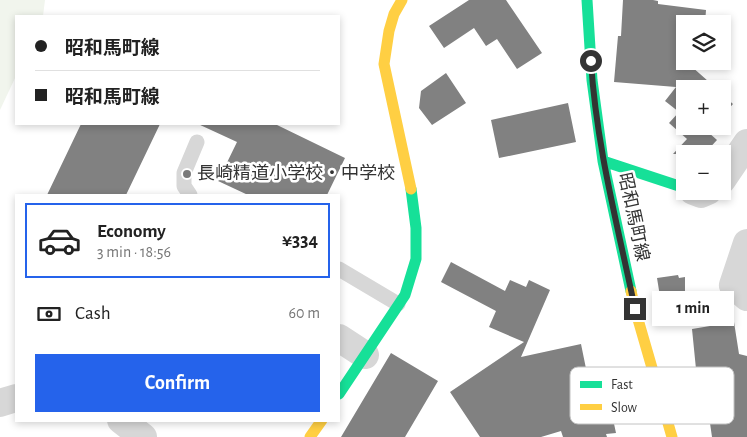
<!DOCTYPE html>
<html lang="en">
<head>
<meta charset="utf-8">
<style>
  :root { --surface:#fff; --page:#f2f2f2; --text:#222; --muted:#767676; --line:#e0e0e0; --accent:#2563eb }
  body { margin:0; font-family:"Alegreya Sans","Noto Sans JP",sans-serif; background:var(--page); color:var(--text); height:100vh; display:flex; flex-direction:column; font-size:19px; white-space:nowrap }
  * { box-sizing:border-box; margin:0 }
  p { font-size:16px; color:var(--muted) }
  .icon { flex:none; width:28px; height:28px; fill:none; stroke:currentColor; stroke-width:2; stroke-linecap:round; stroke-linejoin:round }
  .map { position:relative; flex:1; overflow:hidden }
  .side { position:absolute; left:15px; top:194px; width:325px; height:228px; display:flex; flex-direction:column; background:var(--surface); border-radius:0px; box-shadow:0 2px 8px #0003 }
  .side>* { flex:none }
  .top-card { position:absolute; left:15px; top:15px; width:325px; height:110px; border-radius:0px; box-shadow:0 2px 8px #0003; display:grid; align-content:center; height:110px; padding:0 20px; background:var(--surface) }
  .fabs { position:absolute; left:676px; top:15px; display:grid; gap:10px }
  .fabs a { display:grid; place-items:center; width:55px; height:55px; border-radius:0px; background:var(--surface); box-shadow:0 2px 8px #0003; font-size:25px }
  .end { position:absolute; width:22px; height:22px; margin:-11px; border:6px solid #333; background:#fff; box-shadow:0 0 0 2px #fff }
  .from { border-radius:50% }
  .bubble { position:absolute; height:35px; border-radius:0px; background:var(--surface); box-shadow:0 2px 8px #0003; font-size:16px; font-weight:700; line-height:35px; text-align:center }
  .top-card b { display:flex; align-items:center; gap:18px; height:48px; font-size:19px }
  .top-card b+b { border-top:1px solid var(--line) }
  .top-card i { width:12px; height:12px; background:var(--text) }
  ul { padding:9px 0 0; list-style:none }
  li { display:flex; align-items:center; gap:15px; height:75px; margin:0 10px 8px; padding:0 10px; border:2px solid transparent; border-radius:0px }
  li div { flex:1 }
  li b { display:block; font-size:19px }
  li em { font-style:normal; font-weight:700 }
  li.on { border-color:var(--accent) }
  li>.icon { width:45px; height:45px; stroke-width:1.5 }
  .pay { display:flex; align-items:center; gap:12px; height:55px; padding:0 20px; font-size:19px }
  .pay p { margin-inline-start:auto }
  .action { display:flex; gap:10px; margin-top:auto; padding:10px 20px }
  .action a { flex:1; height:58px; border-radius:0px; background:var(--accent); color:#fff; font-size:20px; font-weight:700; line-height:58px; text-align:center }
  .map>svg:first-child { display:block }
  .green { fill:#f1f5ed }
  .building { fill:#818181 }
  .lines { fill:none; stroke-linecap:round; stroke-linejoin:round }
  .lane { stroke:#d7d7d7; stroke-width:15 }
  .street { stroke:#d7d7d7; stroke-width:28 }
  .fast { stroke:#16e098; stroke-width:11 }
  .slow { stroke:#ffcf43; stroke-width:11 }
  .route { stroke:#333; stroke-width:6 }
  .poi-dot { fill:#7a7a7a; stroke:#fff; stroke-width:2 }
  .labels { text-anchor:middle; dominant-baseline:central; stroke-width:5; stroke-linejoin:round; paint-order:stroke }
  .poi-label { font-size:18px; fill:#333; stroke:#fff; text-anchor:start }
  .street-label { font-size:18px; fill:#333; stroke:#fff }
  .key { fill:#fff; stroke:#c2c2c2; stroke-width:1 }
  .key-label { font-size:14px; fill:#333 }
</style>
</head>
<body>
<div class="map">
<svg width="747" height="437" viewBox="0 0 747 437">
  <rect width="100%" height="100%" fill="#fff"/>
  <path class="green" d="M 0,0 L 45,0 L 43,16 L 16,16 L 16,76 L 0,110 Z"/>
  <path class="building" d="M 469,0 L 506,0 L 542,53 L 517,69 L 497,39 L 486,46 L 474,28 L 444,48 L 429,26 Z
    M 623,0 L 653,0 L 658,1 L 658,4 L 706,10 L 705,24 L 685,24 L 685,61 L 695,61 L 691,66 L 717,89 L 685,89 L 685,126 L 713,126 L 708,132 L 717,140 L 704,154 L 673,154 L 687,139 L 669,123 L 679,112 L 665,101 L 676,87 L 614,82 L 618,36 L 621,36 Z
    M 446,73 L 466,103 L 432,125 L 419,108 L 421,91 Z
    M 722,94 L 733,104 L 722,116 Z
    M 568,103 L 576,142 L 499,158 L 491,120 Z
    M 81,124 L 160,124 L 126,195 L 47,195 Z
    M 198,124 L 275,124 L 345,158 L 327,195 L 248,195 L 218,181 L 237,142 Z
    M 451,262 L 505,291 L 510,280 L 526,287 L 529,280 L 550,290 L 521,357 L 581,344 L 592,398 L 629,388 L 636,413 L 613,419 L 616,433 L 606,434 L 607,437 L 563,437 L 561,431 L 541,437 L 480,437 L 450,392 L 524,342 L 489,327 L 496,311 L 441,282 Z
    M 678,275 L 679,278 L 685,277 L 685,312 L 663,315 L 657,278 Z
    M 734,322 L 739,354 L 747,356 L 747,437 L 712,437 L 702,368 L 696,369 L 692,329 Z
    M 391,353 L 438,381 L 405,437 L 341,437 Z"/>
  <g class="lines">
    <path class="lane" d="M 190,195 L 184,186 L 184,173 L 197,142
      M 339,269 L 398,304"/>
    <path class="street" d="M 722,180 L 747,143
      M 693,191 L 701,194 L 708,191
      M 747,243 L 733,285 L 747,297
      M 339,338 L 365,355
      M 0,403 L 16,398
      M 121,420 L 143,437"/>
    <path class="fast" d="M 587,0 L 592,80 L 603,161 L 631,291
      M 603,161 L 685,188
      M 339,394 L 405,295 L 416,259 L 416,228 L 411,189"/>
    <path class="slow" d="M 402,0 L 394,14 L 389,31 L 384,64 L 411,189
      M 631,291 L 635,309 L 672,437
      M 310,437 L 322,420"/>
  </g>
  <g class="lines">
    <path class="route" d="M 591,61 C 596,145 618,227 635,309"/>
  </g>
  <circle class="poi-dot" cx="187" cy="174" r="5"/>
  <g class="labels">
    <g class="poi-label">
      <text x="197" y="174">長崎精道小学校・中学校</text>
    </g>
    <g class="street-label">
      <text transform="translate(633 217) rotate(78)">昭和馬町線</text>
    </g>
  </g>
  <rect x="570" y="367" width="164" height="57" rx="8" class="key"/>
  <rect x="580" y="381" width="22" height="7" fill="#16e098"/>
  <rect x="580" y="404" width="22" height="6" fill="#ffcf43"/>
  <g class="key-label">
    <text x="611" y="389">Fast</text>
    <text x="611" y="412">Slow</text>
  </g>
</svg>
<div class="fabs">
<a><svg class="icon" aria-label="layers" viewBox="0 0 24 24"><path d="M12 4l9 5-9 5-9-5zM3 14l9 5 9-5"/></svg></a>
<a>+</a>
<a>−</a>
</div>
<i class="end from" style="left:591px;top:61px"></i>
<i class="end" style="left:635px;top:309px"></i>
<div class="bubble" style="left:652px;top:291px;width:82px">1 min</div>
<div class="top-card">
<b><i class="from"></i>昭和馬町線</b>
<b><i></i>昭和馬町線</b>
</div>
<section class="side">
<ul>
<li class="on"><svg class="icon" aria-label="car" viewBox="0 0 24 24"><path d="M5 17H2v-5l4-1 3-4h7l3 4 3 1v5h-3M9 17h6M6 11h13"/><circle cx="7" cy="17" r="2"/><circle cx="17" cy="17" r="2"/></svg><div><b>Economy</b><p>3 min · 18:56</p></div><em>¥334</em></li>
</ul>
<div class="pay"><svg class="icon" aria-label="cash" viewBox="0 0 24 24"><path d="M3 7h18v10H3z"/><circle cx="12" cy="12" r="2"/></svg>Cash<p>60 m</p></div>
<div class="action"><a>Confirm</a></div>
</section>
</div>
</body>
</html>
